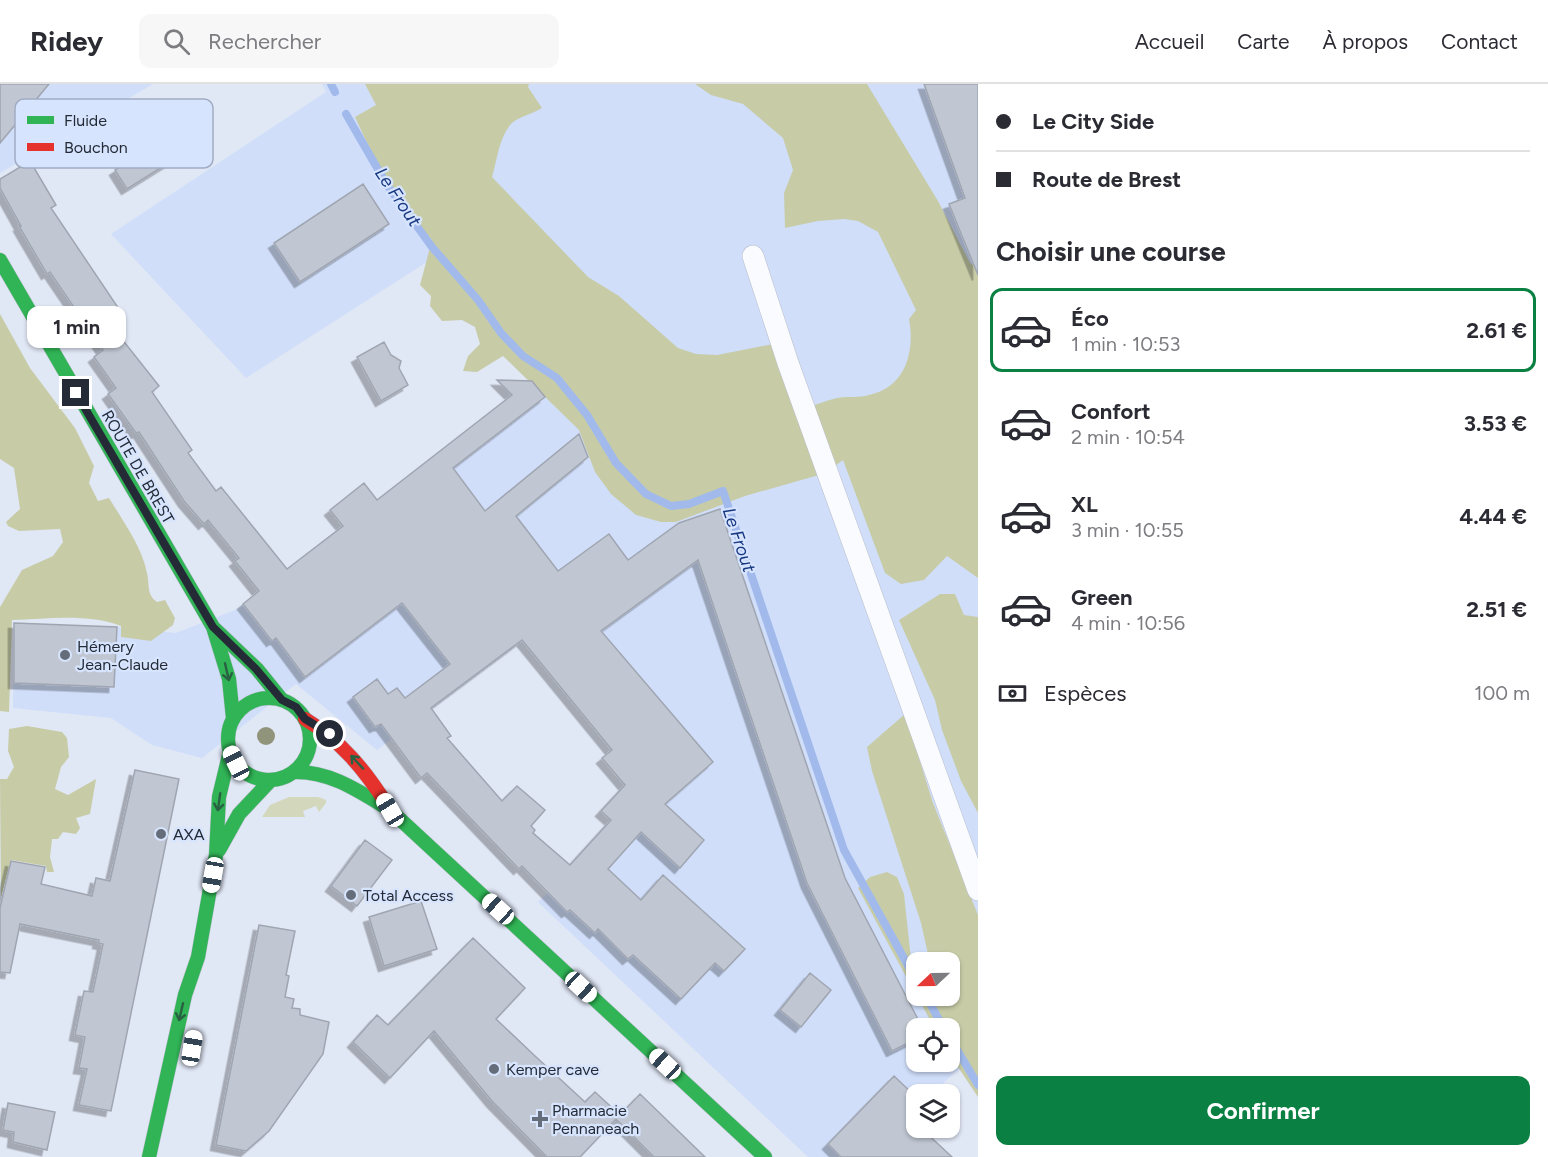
<!DOCTYPE html>
<html lang="fr">
<head>
<meta charset="utf-8">
<style>
  :root { --surface:#fff; --page:#f7f7f7; --text:#2b2b33; --muted:#7c7c81; --line:#e1e1e2; --accent:#0b8043 }
  body { margin:0; font-family:Figtree,sans-serif; background:var(--page); color:var(--text); height:100vh; display:flex; flex-direction:column; font-size:22px; white-space:nowrap }
  * { box-sizing:border-box; margin:0 }
  p { font-size:20px; color:var(--muted) }
  .icon { flex:none; width:33px; height:33px; fill:none; stroke:currentColor; stroke-width:2; stroke-linecap:round; stroke-linejoin:round }
  .map { position:relative; flex:1; overflow:hidden }
  .panel { display:flex; flex-direction:column; background:var(--surface); width:570px }
  .panel>* { flex:none }
  .top-card { display:grid; align-content:center; height:132px; padding:0 18px; background:var(--surface) }
  .needle { width:39px; rotate:248deg }
  .buttons { position:absolute; left:906px; top:868px; display:grid; gap:12px }
  .buttons a { display:grid; place-items:center; width:54px; height:54px; border-radius:12px; background:var(--surface); box-shadow:0 2px 4px #0004; font-size:30px }
  .end { position:absolute; width:27px; height:27px; margin:-14px; border:8px solid #242b37; background:#fff; box-shadow:0 0 0 3px #fff }
  .from { border-radius:50% }
  .bubble { position:absolute; height:42px; border-radius:12px; background:var(--surface); box-shadow:0 2px 4px #0004; font-size:20px; font-weight:700; line-height:42px; text-align:center }
  .car { position:absolute; width:18px; height:36px; margin:-18px -9px; border-radius:8px; box-shadow:0 0 4px 2px #0007; background:linear-gradient(#fff 24%,#345 0 40%,#fff 0 76%,#345 0 86%,#fff 0) }
  .top-card b { display:flex; align-items:center; gap:21px; height:57px; font-size:22px }
  .top-card b+b { border-top:2px solid var(--line) }
  .top-card i { width:15px; height:15px; background:var(--text) }
  ul { padding:0; list-style:none }
  li { display:flex; align-items:center; gap:18px; height:84px; margin:0 12px 9px; padding:0 6px; border:3px solid transparent; border-radius:12px }
  li div { flex:1 }
  li b { display:block; font-size:22px }
  li em { font-style:normal; font-weight:700 }
  li.current { border-color:var(--accent) }
  li>.icon { width:54px; height:54px; stroke-width:1.5 }
  h2 { padding:0 18px; font-size:27px; line-height:72px }
  .pay { display:flex; align-items:center; gap:15px; height:66px; padding:0 18px; font-size:22px }
  .pay p { margin-inline-start:auto }
  .primary-button { display:flex; gap:12px; margin-top:auto; padding:12px 18px }
  .primary-button a { flex:1; height:69px; border-radius:12px; background:var(--accent); color:#fff; font-size:24px; font-weight:700; line-height:69px; text-align:center }
  header { display:flex; align-items:center; gap:36px; box-sizing:border-box; height:84px; padding:0 30px; background:var(--surface); border-bottom:2px solid var(--line) }
  header strong { font-size:28px }
  nav { display:flex; gap:33px; margin-inline-start:auto; font-size:21px }
  .search { width:420px; height:54px; background:var(--page); display:flex; align-items:center; gap:15px; box-sizing:border-box; padding:0 21px; border-radius:12px; color:var(--muted); font-size:22px }
  main { display:flex; flex:1; min-height:0 }
  .map>svg:first-child { display:block }
  .built { fill:#d0defa; fill-rule:evenodd }
  .green { fill:#d3d8bd }
  .forest { fill:#c7cca7 }
  .lines { fill:none; stroke-linecap:round; stroke-linejoin:round }
  .stream { stroke:#a1baeb; stroke-width:8 }
  .building { fill:#c0c7d3; stroke:#a0a6b1; stroke-width:1.5; fill-rule:evenodd; filter:url(#shadow) }
  .street-casing { stroke:#b8beca; stroke-width:22 }
  .fast-casing { stroke:#b8beca; stroke-width:15 }
  .jam-casing { stroke:#b8beca; stroke-width:15 }
  .street { stroke:#fafbfe; stroke-width:21 }
  .fast { stroke:#30b455; stroke-width:14 }
  .jam { stroke:#e5322d; stroke-width:14 }
  .tree { fill:#90947a }
  .oneway { stroke:#296243 }
  .route { stroke:#242b37; stroke-width:8 }
  .poi-dot { fill:#666d7a; stroke:#d7e4fe; stroke-width:2 }
  .labels { text-anchor:middle; dominant-baseline:central; stroke-width:4.5; stroke-linejoin:round; paint-order:stroke }
  .street-label { font-size:16px; fill:#242b37; stroke:#d7e4fe }
  .poi-label { font-size:16px; fill:#242b37; stroke:#d7e4fe; text-anchor:start }
  .water-label { font-size:18px; font-style:italic; fill:#183882; stroke:#d7e4fe }
  .key { fill:#d7e4fe; stroke:#a1acc2; stroke-width:1.5 }
  .key-label { font-size:16px; fill:#242b37 }
</style>
</head>
<body>
<header>
<strong>Ridey</strong>
<div class="search"><svg class="icon" aria-label="search" viewBox="0 0 24 24"><circle cx="10" cy="10" r="6"/><path d="M15 15l6 6"/></svg>Rechercher</div>
<nav><a>Accueil</a><a>Carte</a><a>À propos</a><a>Contact</a></nav>
</header>
<main>
<div class="map">
<svg width="978" height="1073" viewBox="0 0 978 1073">
  <defs>
    <filter id="shadow"><feDropShadow dx="-5.5" dy="5.5" stdDeviation="0" flood-color="#0004"/></filter>
  </defs>
  <rect width="100%" height="100%" fill="#e0e7f5"/>
  <path class="built" d="M 0,0 L 153,0 L 0,89 Z
    M 322,0 L 978,0 L 978,994 L 970,980 L 955,988 L 931,1011 L 916,1011 L 916,1026 L 871,1073 L 808,1073 L 538,818 L 596,763 L 591,758 L 610,737 L 601,727 L 634,691 L 522,557 L 377,666 L 296,600 L 202,674 L 152,661 L 111,634 L 13,624 L 14,539 L 117,543 L 176,549 L 235,526 L 529,297 L 441,169 L 246,294 L 111,150 L 326,8 ZM 916,879 L 950,879 L 950,912 L 916,912 ZM 916,945 L 950,945 L 950,978 L 916,978 Z"/>
  <path class="green" d="M 289,713 L 318,713 L 326,716 L 326,719 L 319,728 L 316,722 L 303,727 L 305,733 L 262,733 L 270,721 Z"/>
  <path class="forest" d="M 365,0 L 529,0 L 528,3 L 542,24 C 533,30 518,33 512,39 C 499,52 497,77 492,93 L 588,193 L 619,212 L 678,264 L 696,270 L 717,271 L 778,259 L 801,325 C 813,322 825,317 837,314 C 847,312 859,314 869,311 C 906,303 915,267 909,235 L 916,226 L 878,148 L 858,137 L 844,135 L 818,137 L 785,144 L 784,109 L 793,86 L 783,54 L 743,20 L 711,11 L 695,0 L 867,0 L 938,117 L 970,179 L 978,183 L 978,494 L 947,472 L 924,496 L 901,500 L 885,489 L 843,376 L 826,389 L 745,412 L 676,438 L 661,438 L 636,431 L 611,410 L 595,388 L 579,346 L 503,272 L 477,288 L 463,287 L 468,272 L 480,260 L 475,243 L 462,236 L 442,237 L 430,222 L 431,212 L 420,201 L 432,156 C 399,120 375,78 355,33 L 376,21 Z
    M 0,230 L 30,284 L 75,344 L 94,382 L 89,399 L 98,417 L 109,414 C 123,437 142,463 147,489 C 150,501 146,510 157,518 L 165,516 L 175,534 L 173,541 L 151,557 L 121,553 L 121,542 C 89,529 46,535 12,536 L 9,628 L 0,627 L 0,523 L 22,486 L 53,472 L 63,458 L 60,445 L 19,447 L 8,442 L 6,438 L 20,425 L 14,384 L 0,375 Z
    M 940,510 L 955,510 L 964,531 L 978,533 L 978,729 L 961,697 L 942,646 L 935,616 L 899,536 Z
    M 905,630 L 933,719 L 978,831 L 978,1013 L 950,971 L 950,945 L 935,945 L 917,912 L 950,912 L 950,879 L 930,879 L 921,839 L 872,687 L 867,663 Z
    M 27,642 L 62,648 L 67,654 L 69,673 L 61,683 L 55,705 L 68,711 L 96,695 L 90,730 L 76,734 L 80,744 L 76,750 L 63,748 L 58,755 L 52,755 L 50,773 L 54,788 L 47,788 L 46,782 L 11,776 L 1,813 L 0,695 L 7,695 L 14,683 L 8,667 L 9,645 Z
    M 887,788 L 897,793 L 904,810 L 911,875 L 926,879 L 916,879 L 916,911 L 858,804 L 870,793 Z"/>
  <g class="lines">
    <path class="stream" d="M 331,0 L 335,8
      M 346,30 L 387,101 L 432,163 L 478,216 L 501,249 L 523,272 L 557,294 L 587,331 L 616,379 L 646,410 L 671,422 L 689,420 L 723,407 L 844,766 L 916,896
      M 926,912 L 944,945
      M 950,954 L 978,1001"/>
  </g>
  <path class="building" d="M 0,0 L 49,0 L 0,59 Z
    M 924,0 L 978,0 L 978,191 L 949,120 L 965,114 Z
    M 181,43 L 199,56 L 192,61 L 194,63 L 127,105 L 115,86 Z
    M 30,77 L 56,121 L 51,124 L 123,231 L 110,240 L 159,302 L 152,308 L 192,366 L 188,369 L 216,407 L 221,403 L 287,485 L 343,442 L 330,426 L 364,399 L 377,416 L 512,311 L 497,296 L 532,297 L 545,313 L 453,384 L 485,427 L 579,350 L 588,373 L 516,432 L 558,487 L 609,450 L 628,476 L 679,439 L 720,425 L 845,794 L 923,945 L 916,945 L 916,955 L 892,967 L 807,799 L 698,476 L 601,547 L 713,678 L 665,720 L 704,756 L 680,784 L 641,748 L 608,785 L 641,816 L 663,791 L 745,865 L 724,887 L 715,879 L 681,915 L 633,871 L 628,875 L 598,845 L 595,849 L 570,826 L 567,828 L 522,782 L 519,785 L 427,689 L 421,694 L 381,640 L 375,643 L 353,613 L 377,595 L 388,610 L 397,604 L 405,614 L 450,580 L 402,519 L 305,593 L 276,554 L 272,557 L 243,520 L 259,507 L 235,477 L 239,474 L 208,436 L 204,440 L 184,417 L 139,348 L 136,349 L 121,328 L 108,310 L 116,304 L 94,273 L 103,266 L 50,188 L 47,190 L 19,142 L 21,142 L 0,104 L 0,95 ZM 522,556 L 612,666 L 602,674 L 625,701 L 601,727 L 611,736 L 570,781 L 533,749 L 535,746 L 531,742 L 545,726 L 517,702 L 502,717 L 447,654 L 451,652 L 431,624 Z
    M 363,100 L 389,140 L 300,198 L 274,159 Z
    M 384,258 L 391,271 L 401,277 L 399,284 L 408,301 L 381,317 L 357,273 Z
    M 14,539 L 117,543 L 114,603 L 14,599 Z
    M 135,686 L 179,695 L 111,1027 L 79,1021 L 87,985 L 79,984 L 85,953 L 75,951 L 84,907 L 93,908 L 103,860 L 98,859 L 99,856 L 20,840 L 10,889 L 0,888 L 0,824 L 11,777 L 45,783 L 41,800 L 92,812 L 96,794 L 110,797 Z
    M 365,756 L 392,776 L 357,822 L 331,802 Z
    M 421,817 L 437,865 L 384,882 L 369,833 Z
    M 259,841 L 295,847 L 286,891 L 289,892 L 285,913 L 294,915 L 292,924 L 300,925 L 300,931 L 329,938 L 323,970 L 269,1047 L 246,1067 L 216,1061 Z
    M 473,854 L 525,904 L 496,935 L 535,972 L 585,1018 L 595,1008 L 620,1031 L 640,1010 L 705,1073 L 654,1073 L 616,1035 L 580,1073 L 547,1073 L 492,1017 L 434,947 L 390,994 L 353,958 L 377,931 L 388,941 Z
    M 810,889 L 831,906 L 801,943 L 780,926 Z
    M 894,992 L 916,1013 L 916,1044 L 921,1044 L 952,1073 L 841,1073 L 828,1060 Z
    M 8,1019 L 55,1028 L 47,1066 L 13,1058 L 14,1048 L 3,1046 Z"/>
  <g class="lines">
    <g class="street-casing">
      <path id="street" d="M 753,172 L 788,279 L 978,806"/>
    </g>
    <g class="fast-casing">
      <path id="fast" d="M 0,176 L 213,543 L 229,595 L 233,634
        M 215,545 L 257,585 L 282,616
        M228 655a41 41 0 1 1 82 0a41 41 0 1 1-82 0Z
        M 294,688 C 331,687 360,708 390,726 L 765,1073
        M 219,766 L 239,730 L 271,696
        M 149,1073 L 185,911 L 198,873 L 216,771 L 219,713 L 230,667"/>
    </g>
    <g class="jam-casing">
      <path id="jam" d="M 305,635 C 341,657 365,686 387,721"/>
    </g>
    <use href="#street" class="street"/>
    <use href="#fast" class="fast"/>
    <use href="#jam" class="jam"/>
  </g>
  <circle class="tree" cx="266" cy="652" r="9"/>
  <defs><path id="oneway-shaft" d="M-6 0H5M1.5-3L5.5 0L1.5 3" fill="none" stroke-width="1.6" stroke-linecap="round" stroke-linejoin="round" transform="scale(1.5)"/></defs>
  <g class="oneway">
    <use href="#oneway-shaft" transform="translate(227 588) rotate(77)"/>
    <use href="#oneway-shaft" transform="translate(357 678) rotate(-133)"/>
    <use href="#oneway-shaft" transform="translate(219 718) rotate(98)"/>
    <use href="#oneway-shaft" transform="translate(181 928) rotate(103)"/>
  </g>
  <g class="lines">
    <path class="route" d="M 76,309 L 213,543 L 256,585 L 282,616 L 296,623 L 305,635 L 330,650"/>
  </g>
  <g class="poi-dot">
    <circle cx="65" cy="571" r="6"/>
    <circle cx="161" cy="750" r="6"/>
    <circle cx="351" cy="811" r="6"/>
    <circle cx="494" cy="985" r="6"/>
    <path d="M537 1026h6v6h6v6h-6v6h-6v-6h-6v-6h6z"/>
  </g>
  <g class="labels">
    <g class="street-label">
      <text transform="translate(138 383) rotate(60)">ROUTE DE BREST</text>
    </g>
    <g class="poi-label">
      <text x="77" y="562">Hémery<tspan x="77" dy="18">Jean-Claude</tspan></text>
      <text x="173" y="750">AXA</text>
      <text x="363" y="811">Total Access</text>
      <text x="506" y="985">Kemper cave</text>
      <text x="552" y="1026">Pharmacie<tspan x="552" dy="18">Pennaneach</tspan></text>
    </g>
    <g class="water-label">
      <text transform="translate(398 113) rotate(56)">Le Frout</text>
      <text transform="translate(739 456) rotate(71)">Le Frout</text>
    </g>
  </g>
  <rect x="15" y="15" width="198" height="69" rx="9" class="key"/>
  <rect x="27" y="32" width="27" height="8" fill="#30b455"/>
  <rect x="27" y="59" width="27" height="8" fill="#e5322d"/>
  <g class="key-label">
    <text x="64" y="42">Fluide</text>
    <text x="64" y="69">Bouchon</text>
  </g>
</svg>
<div class="buttons">
<a><svg class="needle" viewBox="-14 -14 28 28"><path d="M0-13l5 13h-10z" fill="#e53935"/><path d="M0 13l5-13h-10z" fill="#7c7c81"/></svg></a>
<a><svg class="icon" aria-label="locate" viewBox="0 0 24 24"><circle cx="12" cy="12" r="6"/><path d="M12 2v4M12 18v4M2 12h4M18 12h4"/></svg></a>
<a><svg class="icon" aria-label="layers" viewBox="0 0 24 24"><path d="M12 4l9 5-9 5-9-5zM3 14l9 5 9-5"/></svg></a>
</div>
<i class="end from" style="left:330px;top:650px"></i>
<i class="end" style="left:76px;top:309px"></i>
<div class="bubble" style="left:27px;top:222px;width:99px">1 min</div>
<i class="car" style="left:236px;top:679px;rotate:334deg"></i>
<i class="car" style="left:390px;top:726px;rotate:329deg"></i>
<i class="car" style="left:213px;top:791px;rotate:190deg"></i>
<i class="car" style="left:498px;top:825px;rotate:312deg"></i>
<i class="car" style="left:581px;top:903px;rotate:133deg"></i>
<i class="car" style="left:192px;top:964px;rotate:9deg"></i>
<i class="car" style="left:665px;top:980px;rotate:313deg"></i>
</div>
<section class="panel">
<div class="top-card">
<b><i class="from"></i>Le City Side</b>
<b><i></i>Route de Brest</b>
</div>
<h2>Choisir une course</h2>
<ul>
<li class="current"><svg class="icon" aria-label="car" viewBox="0 0 24 24"><path d="M5 17H2v-5l4-1 3-4h7l3 4 3 1v5h-3M9 17h6M6 11h13"/><circle cx="7" cy="17" r="2"/><circle cx="17" cy="17" r="2"/></svg><div><b>Éco</b><p>1 min · 10:53</p></div><em>2.61 €</em></li>
<li><svg class="icon" aria-label="car" viewBox="0 0 24 24"><path d="M5 17H2v-5l4-1 3-4h7l3 4 3 1v5h-3M9 17h6M6 11h13"/><circle cx="7" cy="17" r="2"/><circle cx="17" cy="17" r="2"/></svg><div><b>Confort</b><p>2 min · 10:54</p></div><em>3.53 €</em></li>
<li><svg class="icon" aria-label="car" viewBox="0 0 24 24"><path d="M5 17H2v-5l4-1 3-4h7l3 4 3 1v5h-3M9 17h6M6 11h13"/><circle cx="7" cy="17" r="2"/><circle cx="17" cy="17" r="2"/></svg><div><b>XL</b><p>3 min · 10:55</p></div><em>4.44 €</em></li>
<li><svg class="icon" aria-label="car" viewBox="0 0 24 24"><path d="M5 17H2v-5l4-1 3-4h7l3 4 3 1v5h-3M9 17h6M6 11h13"/><circle cx="7" cy="17" r="2"/><circle cx="17" cy="17" r="2"/></svg><div><b>Green</b><p>4 min · 10:56</p></div><em>2.51 €</em></li>
</ul>
<div class="pay"><svg class="icon" aria-label="cash" viewBox="0 0 24 24"><path d="M3 7h18v10H3z"/><circle cx="12" cy="12" r="2"/></svg>Espèces<p>100 m</p></div>
<div class="primary-button"><a>Confirmer</a></div>
</section>
</main>
</body>
</html>
